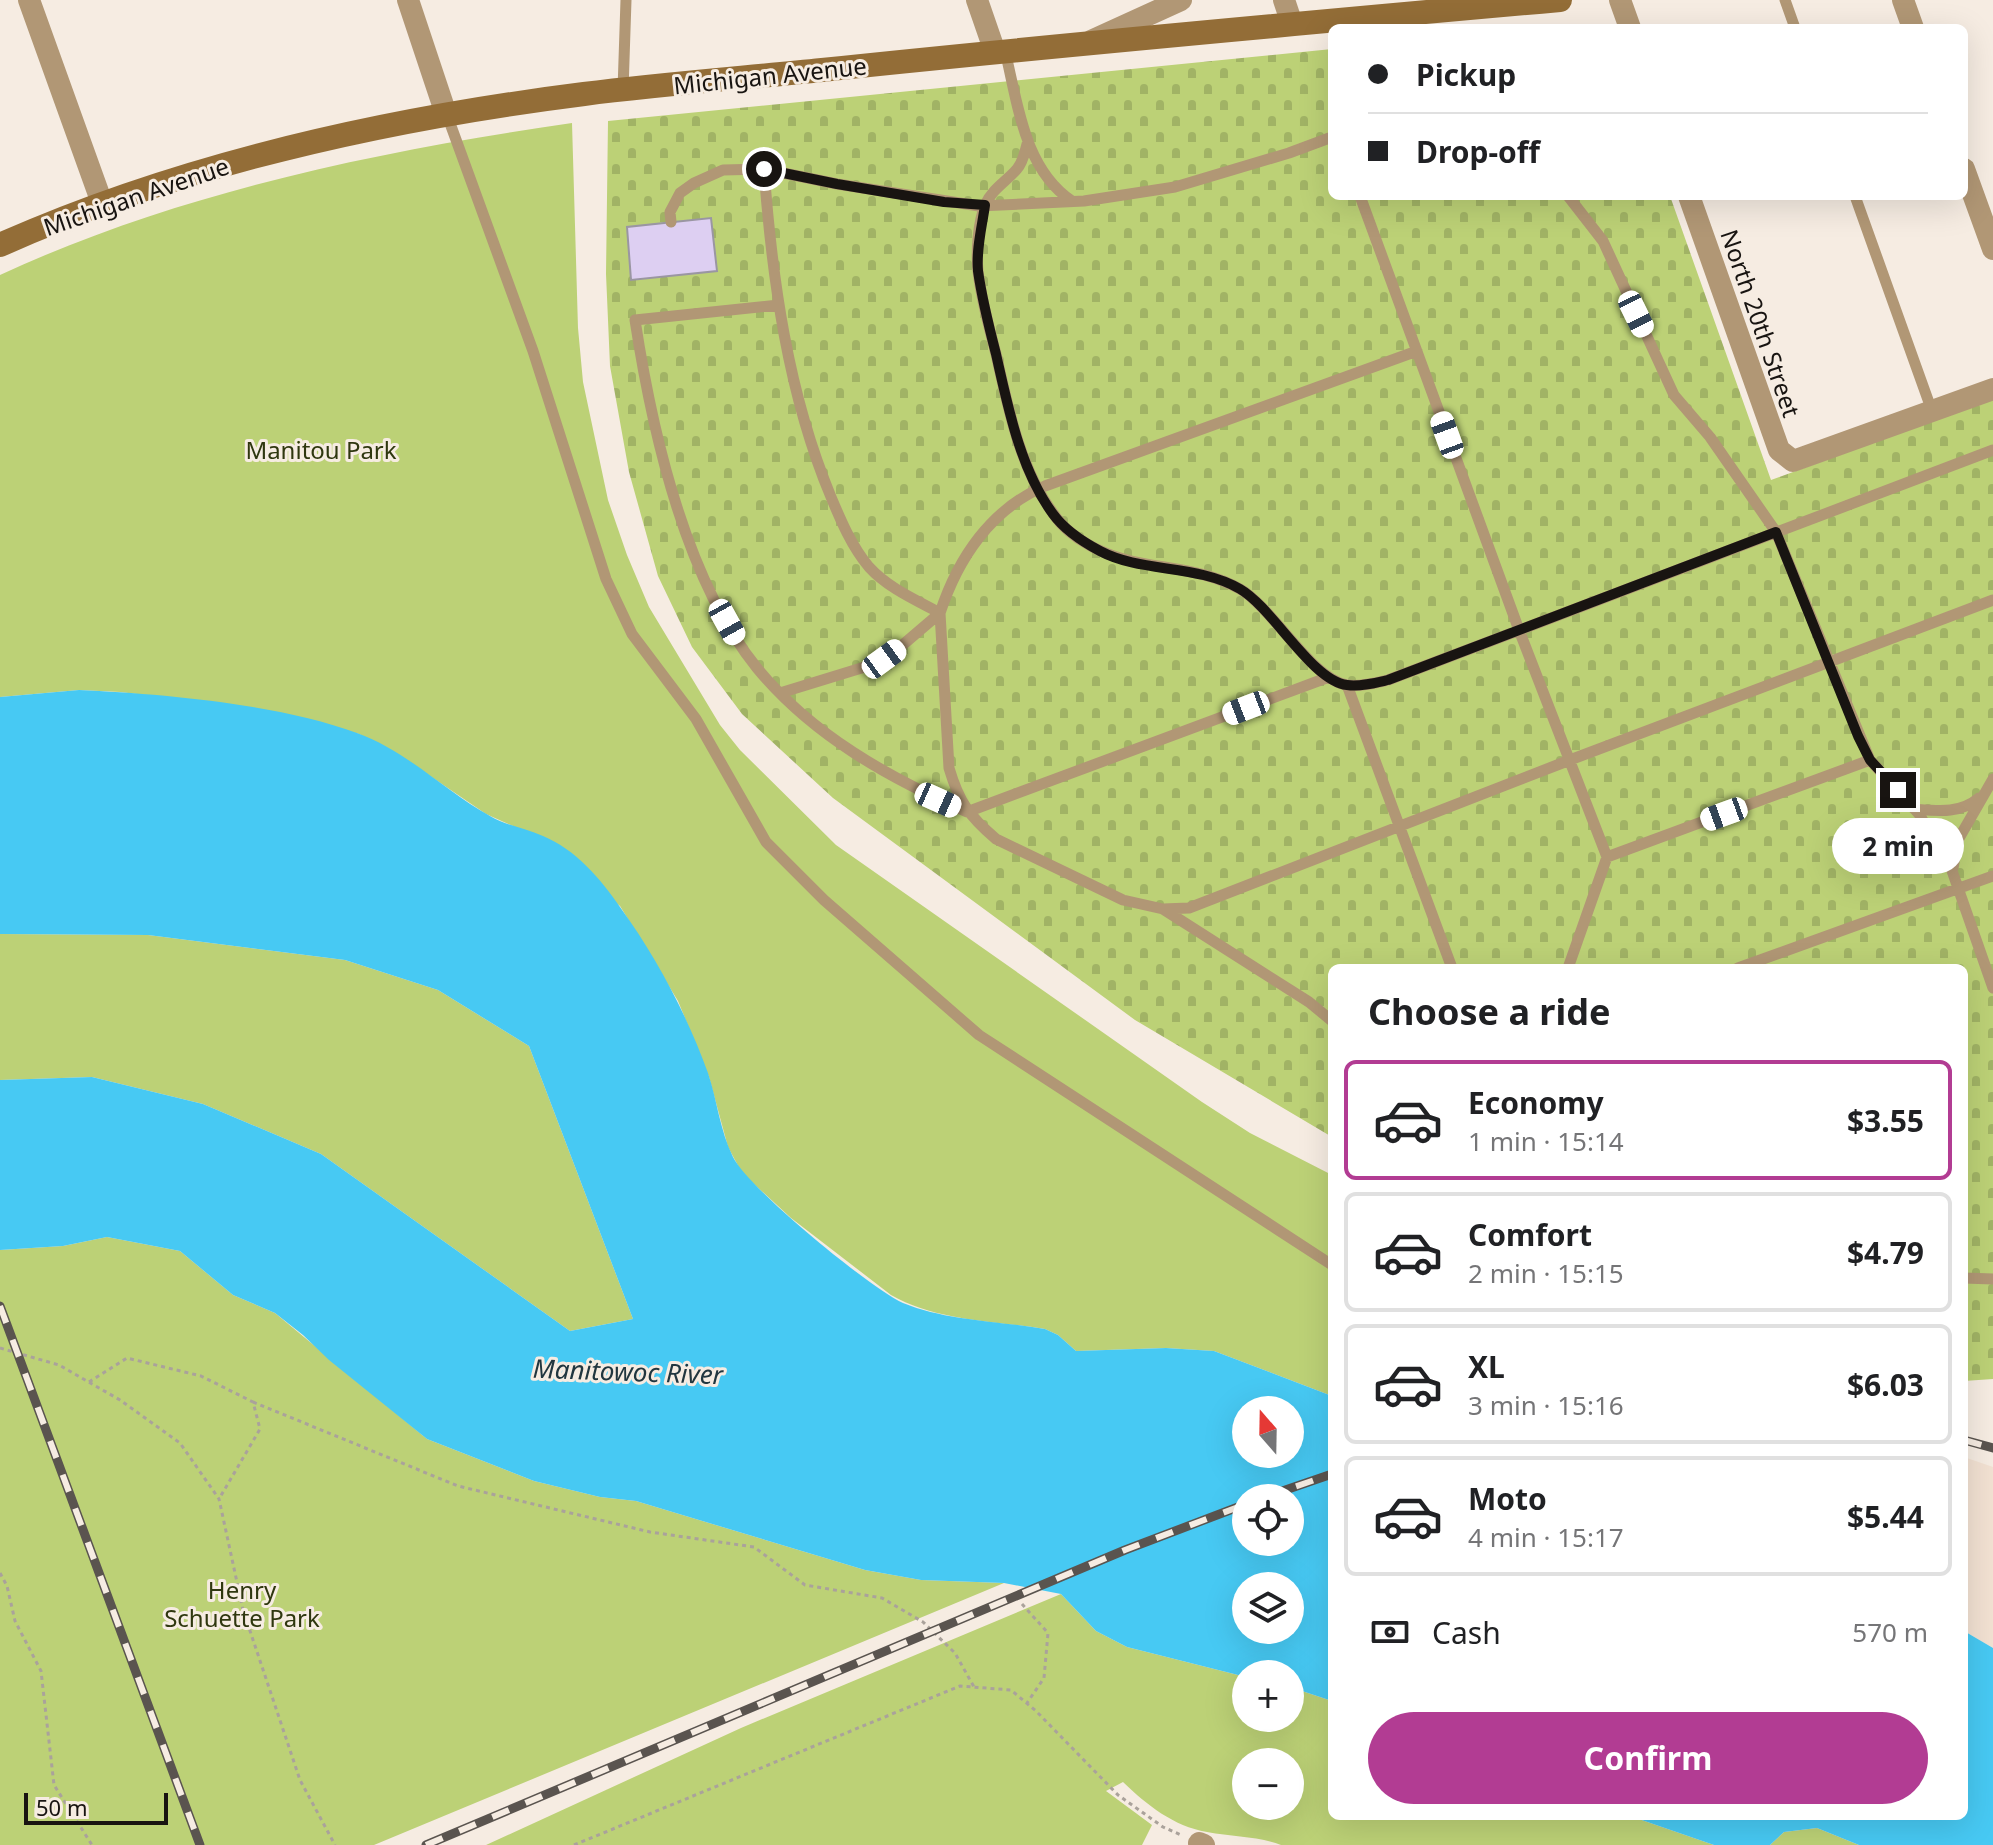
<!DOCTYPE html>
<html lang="en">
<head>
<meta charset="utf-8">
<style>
  :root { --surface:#fff; --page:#f2f2f2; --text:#202124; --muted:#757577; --line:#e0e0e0; --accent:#b23c93 }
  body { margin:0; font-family:"Noto Sans",sans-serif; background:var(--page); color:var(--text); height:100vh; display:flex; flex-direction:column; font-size:30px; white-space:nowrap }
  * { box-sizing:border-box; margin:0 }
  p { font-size:26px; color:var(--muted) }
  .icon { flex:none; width:44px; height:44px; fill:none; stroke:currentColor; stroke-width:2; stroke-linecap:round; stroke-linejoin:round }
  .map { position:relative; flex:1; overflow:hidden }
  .details { position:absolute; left:1328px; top:964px; width:640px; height:856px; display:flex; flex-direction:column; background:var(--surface); border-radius:12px; box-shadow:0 8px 32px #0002 }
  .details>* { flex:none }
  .banner { position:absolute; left:1328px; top:24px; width:640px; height:176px; border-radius:12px; box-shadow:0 8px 32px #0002; display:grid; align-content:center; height:176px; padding:0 40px; background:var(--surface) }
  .needle { width:52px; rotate:340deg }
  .fabs { position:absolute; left:1232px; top:1396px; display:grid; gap:16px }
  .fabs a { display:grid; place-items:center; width:72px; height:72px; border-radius:50%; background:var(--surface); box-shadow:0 8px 32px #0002; font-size:40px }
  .scale { position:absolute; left:24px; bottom:20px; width:144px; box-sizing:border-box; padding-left:8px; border:4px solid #181411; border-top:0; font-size:22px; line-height:28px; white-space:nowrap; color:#181411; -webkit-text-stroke:6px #f6ece2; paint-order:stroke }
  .end { position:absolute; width:36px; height:36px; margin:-18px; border:10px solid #181411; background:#fff; box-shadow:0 0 0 4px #fff }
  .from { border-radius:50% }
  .bubble { position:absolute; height:56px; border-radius:28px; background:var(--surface); box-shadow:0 8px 32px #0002; font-size:26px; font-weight:700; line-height:56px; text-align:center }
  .car { position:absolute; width:24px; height:48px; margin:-24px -12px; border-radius:10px; box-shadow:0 0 6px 2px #0007; background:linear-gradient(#fff 24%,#345 0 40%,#fff 0 76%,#345 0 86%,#fff 0) }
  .banner b { display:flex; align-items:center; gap:28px; height:76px; font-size:30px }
  .banner b+b { border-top:2px solid var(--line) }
  .banner i { width:20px; height:20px; background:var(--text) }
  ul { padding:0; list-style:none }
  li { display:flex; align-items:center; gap:24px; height:120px; margin:0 16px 12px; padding:0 24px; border:4px solid var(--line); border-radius:12px }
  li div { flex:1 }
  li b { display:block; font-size:30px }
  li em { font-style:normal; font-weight:700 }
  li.selected { border-color:var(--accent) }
  li>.icon { width:72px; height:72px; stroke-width:1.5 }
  h2 { padding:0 40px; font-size:36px; line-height:96px }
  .pay { display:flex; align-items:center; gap:20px; height:88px; padding:0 40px; font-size:30px }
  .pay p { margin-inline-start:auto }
  .button { display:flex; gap:16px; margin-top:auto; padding:16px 40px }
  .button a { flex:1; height:92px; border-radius:48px; background:var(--accent); color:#fff; font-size:32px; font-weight:700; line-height:92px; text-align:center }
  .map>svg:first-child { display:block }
  .built { fill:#f2e1d2 }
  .green { fill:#bcd176; fill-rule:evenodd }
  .cemetery { fill:url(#cemetery-stones) }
  .water { fill:#47c9f3; fill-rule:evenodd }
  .building { fill:#ddcff2; stroke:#9a96a2; stroke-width:2 }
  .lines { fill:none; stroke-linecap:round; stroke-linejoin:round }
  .path { stroke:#aaa29b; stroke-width:3; stroke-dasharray:4 4; stroke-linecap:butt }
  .lane { stroke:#b19775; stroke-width:11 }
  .street { stroke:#b19775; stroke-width:22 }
  .secondary { stroke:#936d37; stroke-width:24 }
  .rail-casing { stroke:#5a544f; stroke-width:9 }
  .rail { stroke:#f6ece2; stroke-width:6; stroke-dasharray:18; stroke-linecap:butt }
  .route { stroke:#181411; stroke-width:10 }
  .labels { text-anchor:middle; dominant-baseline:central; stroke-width:6; stroke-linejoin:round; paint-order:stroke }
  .street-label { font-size:24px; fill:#181411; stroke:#f6ece2 }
  .park-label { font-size:24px; fill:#2f370f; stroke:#f6ece2 }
  .water-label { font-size:26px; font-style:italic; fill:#21363f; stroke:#f6ece2 }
</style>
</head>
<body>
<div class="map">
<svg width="1993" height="1845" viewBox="0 0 1993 1845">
  <defs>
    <pattern id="cemetery-stones" width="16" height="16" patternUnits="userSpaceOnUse" patternTransform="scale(2)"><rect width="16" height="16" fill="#bcd176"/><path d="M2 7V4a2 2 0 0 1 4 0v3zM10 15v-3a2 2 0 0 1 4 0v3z" fill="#a1b365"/></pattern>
  </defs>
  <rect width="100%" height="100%" fill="#f6ece2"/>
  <path class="built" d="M 1964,1457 L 1993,1467 L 1993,1648 L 1964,1631 Z"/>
  <path class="green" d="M 572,123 L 578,328 L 583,382 L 608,500 L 627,555 L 649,607 L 720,725 L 740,750 L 836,845 L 1202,1102 L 1250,1133 L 1332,1175 L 1332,1396 L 1214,1351 L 1166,1348 L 1076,1351 L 1058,1335 L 1045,1329 C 995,1321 936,1321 891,1295 L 791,1218 L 742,1173 L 728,1147 L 709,1077 L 678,1001 L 620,906 L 522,830 L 486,814 L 408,761 L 359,734 L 311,721 L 255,708 L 120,692 L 79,690 L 0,697 L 0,275 C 179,192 378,151 572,123 Z
    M 0,934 L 148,935 L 345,960 L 438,990 L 529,1046 L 633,1319 L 570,1331 L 321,1154 L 203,1104 L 92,1077 L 0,1080 Z
    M 107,1237 L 180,1251 L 233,1295 L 275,1313 L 427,1439 L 534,1481 L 600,1497 L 636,1501 L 865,1570 L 921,1580 L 1004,1583 L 374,1845 L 0,1845 L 0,1250 L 63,1246 Z
    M 1061,1594 L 1096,1631 L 1127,1647 L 1246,1677 L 1246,1718 L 1290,1718 L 1290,1687 L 1332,1701 L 1332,1816 L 1630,1816 L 1714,1845 L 1281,1845 C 1257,1836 1233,1837 1207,1832 C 1173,1826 1147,1805 1123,1782 L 1106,1791 L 1152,1825 L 1142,1845 L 486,1845 L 741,1728 ZM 1246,1762 L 1290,1762 L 1290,1806 L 1246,1806 Z
    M 1817,1828 L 1859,1845 L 1770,1845 L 1784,1832 Z"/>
  <path class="cemetery" d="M 1332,49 L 1332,196 L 1670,196 L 1771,480 L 1993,399 L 1993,1379 L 1964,1381 L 1964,968 L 1332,968 L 1332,1137 L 1135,1020 L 833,798 L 742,714 L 692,647 L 658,576 L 629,472 L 610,366 L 606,274 L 608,121 Z"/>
  <path class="water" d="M 79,690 C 164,694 278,704 357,733 C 407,751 445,791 490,816 C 507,826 525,828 543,836 C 575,849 601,879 620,907 C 657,958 687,1015 708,1073 C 717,1100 720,1131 733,1157 C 748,1188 870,1288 903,1303 C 947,1321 999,1321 1045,1329 L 1058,1335 L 1076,1351 L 1166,1348 L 1214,1351 L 1332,1396 L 1332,1701 L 1290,1687 L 1290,1674 L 1246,1674 L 1246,1677 L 1127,1647 L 1096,1631 L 1061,1594 L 1004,1583 L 921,1580 L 865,1570 L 636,1501 L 600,1497 L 534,1481 L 427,1439 L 329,1360 L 303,1335 L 275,1313 L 233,1295 L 180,1251 L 107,1237 L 63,1246 L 0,1250 L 0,1080 L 92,1077 L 203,1104 L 321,1154 L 570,1331 L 633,1319 L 529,1046 L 438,990 L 345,960 L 148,935 L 0,934 L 0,697 ZM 1246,1410 L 1290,1410 L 1290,1454 L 1246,1454 ZM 1246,1498 L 1290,1498 L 1290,1542 L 1246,1542 ZM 1246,1586 L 1290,1586 L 1290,1630 L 1246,1630 Z
    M 1964,1631 L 1993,1648 L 1993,1845 L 1859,1845 L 1817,1828 L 1784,1832 L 1770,1845 L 1714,1845 L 1630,1816 L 1964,1816 Z"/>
  <path class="building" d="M 711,218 L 717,271 L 631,280 L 627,227 Z"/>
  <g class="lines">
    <path class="path" d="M 0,1348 L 59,1365 L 120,1400 L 180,1443 L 219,1499 L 243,1610 L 300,1780 L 335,1845
      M 89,1382 L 127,1358 L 201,1376 L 253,1402 L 260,1429 L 219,1499
      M 253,1402 L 458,1486 L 650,1532 L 754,1547 L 805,1585 L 882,1598 L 923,1622 L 955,1653 L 974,1687
      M 0,1573 L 7,1586 L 15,1621 L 41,1671 L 54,1785 L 92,1845
      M 1022,1604 L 1048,1633 L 1044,1678 L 1027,1703
      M 574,1845 L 960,1686 L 1011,1690 L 1036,1711 L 1118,1795 L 1163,1827 L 1181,1835"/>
    <path class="lane" d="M 1785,0 L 1795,28
      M 1005,51 C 1018,104 1024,169 1072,201
      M 623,90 L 626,0
      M 447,115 L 533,351 L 606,579 L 632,634 L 696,719 L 766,842 L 824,900 L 979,1035 L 1332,1265
      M 1028,141 C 1025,150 1024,161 1017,169 C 1007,181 992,189 985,205 C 978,223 976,252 978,271 C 981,299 989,327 996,354 C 1008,407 1020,469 1053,513 C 1061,526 1076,538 1089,545 C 1135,572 1193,562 1240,589 C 1273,608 1312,680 1347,685 C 1360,687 1375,683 1388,680 L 1993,450
      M 764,169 C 772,279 788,394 831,497 C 841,521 852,547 869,567 C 888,588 916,600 940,613 L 899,648 L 868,666 L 780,693
      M 1360,196 L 1519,630 L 1607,857
      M 1568,196 L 1603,241 L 1674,395 L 1710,437 L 1776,532 L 1870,760 L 1919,814 L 1950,865 L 1993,988
      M 1855,196 L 1932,411
      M 671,222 L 670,212 L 680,193 L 694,183 L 723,170 L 764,169 L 837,184 L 979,206 L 1084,201 L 1175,187 L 1289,153 L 1332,137
      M 779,305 L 635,320 C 652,431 685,579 757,668 C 812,735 889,778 967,812 L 1329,677
      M 1417,351 L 1045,486 C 991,509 958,558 940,613 L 949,768 C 959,802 969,816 996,839 L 1123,900 L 1163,909 L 1189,908 L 1570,760 L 1993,600
      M 1347,685 L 1452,968
      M 1914,809 C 1938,811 1960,814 1979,798
      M 1953,868 L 1958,840 L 1993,779
      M 1163,909 L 1309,1002 L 1332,1021
      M 1568,968 L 1607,857 L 1870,760
      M 1738,968 L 1993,876
      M 1964,1278 L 1993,1279"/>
    <path class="street" d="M 29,0 L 102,203
      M 408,0 L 446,114
      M 977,0 L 995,52
      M 1284,0 L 1292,24
      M 1620,0 L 1630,28
      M 1903,0 L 1913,28
      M 1091,41 L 1181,0
      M 1964,169 L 1993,249
      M 1689,196 L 1779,450 L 1793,461 L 1993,389
      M 1199,1843 L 1204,1845"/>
    <path class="secondary" d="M 0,245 C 184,163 385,119 584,94 C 663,84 743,78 822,70 C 1068,44 1314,22 1560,0"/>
    <g class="rail-casing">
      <path id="rail" d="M 0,1306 L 200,1845
        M 1964,1440 L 1993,1448
        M 1262,1498 L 1332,1474
        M 426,1845 L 1125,1550 L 1246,1504"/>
    </g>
    <use href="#rail" class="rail"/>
  </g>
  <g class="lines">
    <path class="route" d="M 764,169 L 837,184 L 944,202 L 985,205 C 982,227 976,249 978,271 C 982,299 989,327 996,354 C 1008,407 1020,469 1053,514 C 1064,529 1083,542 1100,551 C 1141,573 1197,564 1240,589 C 1273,608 1312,681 1347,685 C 1360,687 1375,683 1388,680 L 1776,532 L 1858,736 L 1870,760 L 1898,790"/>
  </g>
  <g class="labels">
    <g class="street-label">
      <text transform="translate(770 75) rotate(-6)">Michigan Avenue</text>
      <text transform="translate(136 196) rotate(-19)">Michigan Avenue</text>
      <text transform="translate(1761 323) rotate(71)">North 20th Street</text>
    </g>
    <g class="park-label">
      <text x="321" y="449">Manitou Park</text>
      <text x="242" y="1589">Henry<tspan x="242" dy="28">Schuette Park</tspan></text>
    </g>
    <g class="water-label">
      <text transform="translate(628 1371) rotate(2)">Manitowoc River</text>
    </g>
  </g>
</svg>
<div class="fabs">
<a><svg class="needle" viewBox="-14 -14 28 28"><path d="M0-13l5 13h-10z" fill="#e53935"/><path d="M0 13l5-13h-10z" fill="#757577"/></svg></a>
<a><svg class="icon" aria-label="locate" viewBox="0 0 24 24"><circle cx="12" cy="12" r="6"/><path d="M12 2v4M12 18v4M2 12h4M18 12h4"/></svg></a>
<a><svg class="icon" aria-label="layers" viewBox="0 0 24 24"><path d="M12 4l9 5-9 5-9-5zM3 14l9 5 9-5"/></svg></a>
<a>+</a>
<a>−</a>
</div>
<div class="scale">50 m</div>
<i class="end from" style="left:764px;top:169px"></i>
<i class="end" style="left:1898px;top:790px"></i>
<div class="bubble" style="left:1832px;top:818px;width:132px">2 min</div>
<i class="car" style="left:1636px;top:314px;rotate:154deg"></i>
<i class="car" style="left:1447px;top:435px;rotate:340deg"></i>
<i class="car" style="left:727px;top:622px;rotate:151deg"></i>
<i class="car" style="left:884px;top:659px;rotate:54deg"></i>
<i class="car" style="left:1246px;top:708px;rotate:249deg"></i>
<i class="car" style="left:938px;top:800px;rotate:114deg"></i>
<i class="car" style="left:1724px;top:814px;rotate:250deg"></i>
<div class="banner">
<b><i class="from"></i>Pickup</b>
<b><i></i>Drop-off</b>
</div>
<section class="details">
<h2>Choose a ride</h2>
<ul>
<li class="selected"><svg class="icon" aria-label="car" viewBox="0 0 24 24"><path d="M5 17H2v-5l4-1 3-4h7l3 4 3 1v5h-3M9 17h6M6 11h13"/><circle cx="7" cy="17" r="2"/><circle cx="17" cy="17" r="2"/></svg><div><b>Economy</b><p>1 min · 15:14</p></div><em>$3.55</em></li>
<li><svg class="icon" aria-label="car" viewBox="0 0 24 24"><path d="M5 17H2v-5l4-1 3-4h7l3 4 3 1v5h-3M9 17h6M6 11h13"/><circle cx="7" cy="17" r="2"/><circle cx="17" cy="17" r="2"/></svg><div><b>Comfort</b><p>2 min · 15:15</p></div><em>$4.79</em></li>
<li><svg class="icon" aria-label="car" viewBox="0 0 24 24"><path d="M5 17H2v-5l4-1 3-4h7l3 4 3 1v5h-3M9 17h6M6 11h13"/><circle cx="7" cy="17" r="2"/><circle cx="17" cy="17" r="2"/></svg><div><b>XL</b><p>3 min · 15:16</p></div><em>$6.03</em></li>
<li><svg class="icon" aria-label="car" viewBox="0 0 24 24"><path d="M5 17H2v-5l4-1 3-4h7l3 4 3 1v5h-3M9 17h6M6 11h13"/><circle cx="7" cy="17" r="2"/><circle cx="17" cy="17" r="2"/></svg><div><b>Moto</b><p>4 min · 15:17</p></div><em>$5.44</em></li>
</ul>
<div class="pay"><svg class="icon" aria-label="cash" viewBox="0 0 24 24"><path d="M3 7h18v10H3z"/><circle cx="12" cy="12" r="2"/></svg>Cash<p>570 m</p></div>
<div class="button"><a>Confirm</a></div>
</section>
</div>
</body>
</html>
